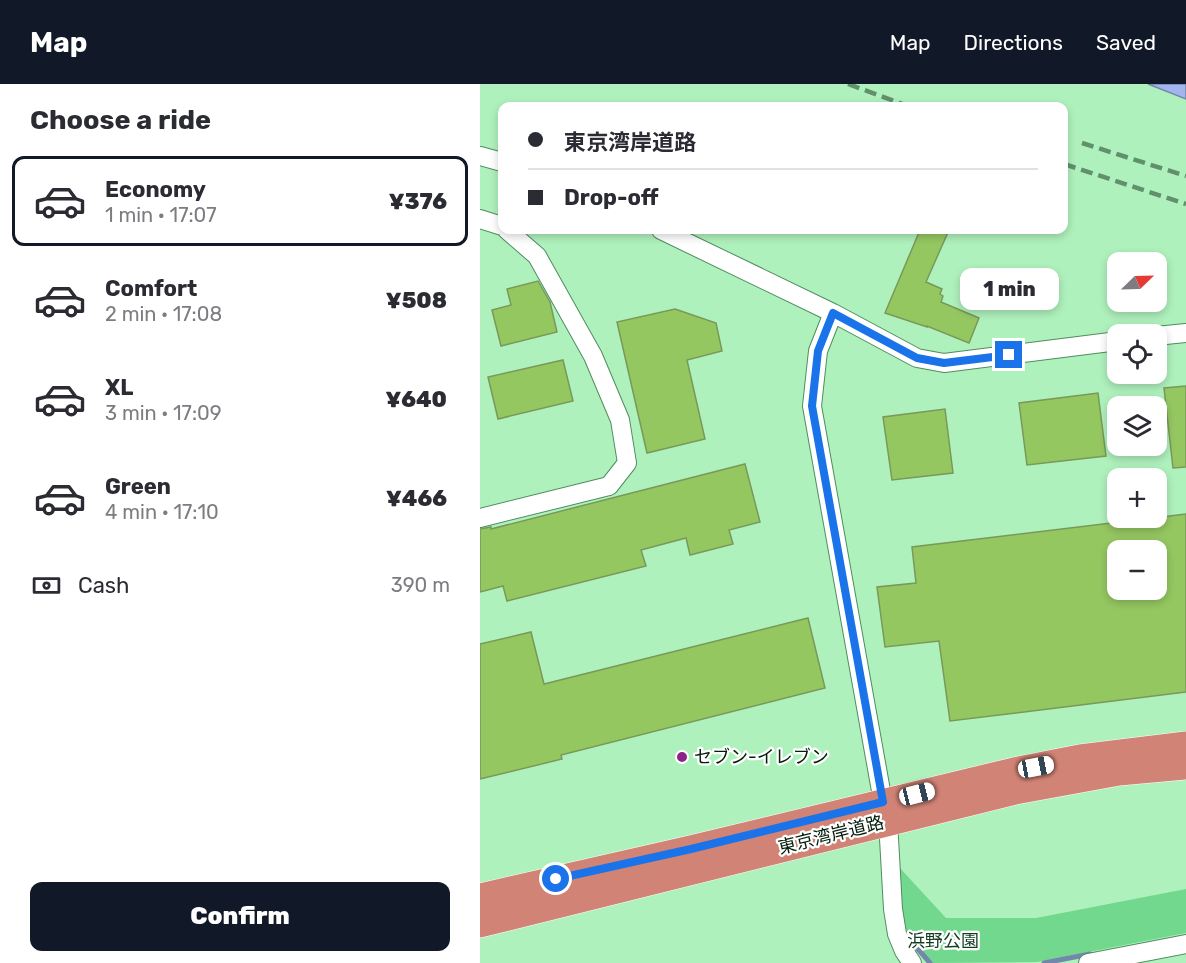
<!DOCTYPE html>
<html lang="en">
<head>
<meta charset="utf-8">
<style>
  :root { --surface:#fff; --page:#f2f2f3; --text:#2b2b33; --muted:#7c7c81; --line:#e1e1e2; --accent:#111827 }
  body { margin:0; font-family:Rubik,"Noto Sans JP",sans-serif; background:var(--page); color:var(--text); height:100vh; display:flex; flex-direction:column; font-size:22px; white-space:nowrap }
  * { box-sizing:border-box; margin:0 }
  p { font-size:20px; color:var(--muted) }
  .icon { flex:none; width:33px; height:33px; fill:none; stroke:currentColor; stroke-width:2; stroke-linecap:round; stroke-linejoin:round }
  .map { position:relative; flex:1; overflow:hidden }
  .drawer { display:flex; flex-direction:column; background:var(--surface); width:480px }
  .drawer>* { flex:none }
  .hud { position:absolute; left:18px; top:18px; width:570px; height:132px; border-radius:12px; box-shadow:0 3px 9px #0003; display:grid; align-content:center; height:132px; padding:0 30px; background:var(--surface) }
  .needle { width:39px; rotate:67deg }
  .controls { position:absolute; left:627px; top:168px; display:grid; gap:12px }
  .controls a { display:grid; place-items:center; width:60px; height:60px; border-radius:12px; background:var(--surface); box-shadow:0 3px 9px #0003; font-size:30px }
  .end { position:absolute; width:27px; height:27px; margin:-14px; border:8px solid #1a73e8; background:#fff; box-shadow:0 0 0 3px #fff }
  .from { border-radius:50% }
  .bubble { position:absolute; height:42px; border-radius:12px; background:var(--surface); box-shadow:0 3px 9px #0003; font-size:20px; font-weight:800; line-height:42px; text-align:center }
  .car { position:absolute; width:18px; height:36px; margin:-18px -9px; border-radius:8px; box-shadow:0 0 4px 2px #0007; background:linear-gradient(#fff 24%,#345 0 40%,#fff 0 76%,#345 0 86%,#fff 0) }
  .hud b { display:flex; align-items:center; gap:21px; height:57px; font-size:22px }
  .hud b+b { border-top:2px solid var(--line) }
  .hud i { width:15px; height:15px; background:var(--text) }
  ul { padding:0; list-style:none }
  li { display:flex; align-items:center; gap:18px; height:90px; margin:0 12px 9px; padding:0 18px; border:3px solid transparent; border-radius:12px }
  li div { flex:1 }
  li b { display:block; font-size:22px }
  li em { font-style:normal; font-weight:800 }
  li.current { border-color:var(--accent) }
  li>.icon { width:54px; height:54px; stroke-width:1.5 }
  h2 { padding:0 30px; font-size:27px; line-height:72px }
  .pay { display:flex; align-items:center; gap:15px; height:66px; padding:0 30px; font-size:22px }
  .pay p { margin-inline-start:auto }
  .cta { display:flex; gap:12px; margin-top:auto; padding:12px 30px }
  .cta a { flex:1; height:69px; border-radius:12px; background:var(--accent); color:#fff; font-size:24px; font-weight:800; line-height:69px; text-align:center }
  header { display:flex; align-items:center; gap:36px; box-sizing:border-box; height:84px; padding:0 30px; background:var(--accent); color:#fff }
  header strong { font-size:28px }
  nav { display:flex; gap:33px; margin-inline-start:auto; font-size:21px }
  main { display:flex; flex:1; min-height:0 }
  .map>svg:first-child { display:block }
  .green { fill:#72d88d }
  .water { fill:#a2b5ef; stroke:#7287ab; stroke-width:1.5 }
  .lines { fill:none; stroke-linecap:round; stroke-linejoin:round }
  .stream { stroke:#7287ab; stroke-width:5 }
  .building { fill:#95c761; stroke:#789959; stroke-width:1.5; fill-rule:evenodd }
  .minor-casing { stroke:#4e8d5e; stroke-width:20 }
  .highway-casing { stroke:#fff; stroke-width:28 }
  .minor { stroke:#fff; stroke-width:18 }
  .highway { stroke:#d18476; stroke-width:27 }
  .rail { stroke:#61906c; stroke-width:4.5; stroke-dasharray:12 6; stroke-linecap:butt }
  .route { stroke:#1a73e8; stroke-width:8 }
  .poi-dot { fill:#8d2387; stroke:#fff; stroke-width:2 }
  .labels { text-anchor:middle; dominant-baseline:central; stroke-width:4.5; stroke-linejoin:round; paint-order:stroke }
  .poi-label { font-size:18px; fill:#031d0b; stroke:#fff; text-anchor:start }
  .street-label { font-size:18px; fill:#031d0b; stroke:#fff }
  .park-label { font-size:18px; fill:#123c1f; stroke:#fff }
</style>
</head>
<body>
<header>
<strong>Map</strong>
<nav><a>Map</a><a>Directions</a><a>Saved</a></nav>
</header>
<main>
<section class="drawer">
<h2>Choose a ride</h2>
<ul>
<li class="current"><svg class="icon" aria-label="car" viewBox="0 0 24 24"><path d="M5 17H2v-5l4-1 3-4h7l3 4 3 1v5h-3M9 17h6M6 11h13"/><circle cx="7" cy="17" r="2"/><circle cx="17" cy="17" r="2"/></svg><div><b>Economy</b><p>1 min · 17:07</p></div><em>¥376</em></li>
<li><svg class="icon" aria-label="car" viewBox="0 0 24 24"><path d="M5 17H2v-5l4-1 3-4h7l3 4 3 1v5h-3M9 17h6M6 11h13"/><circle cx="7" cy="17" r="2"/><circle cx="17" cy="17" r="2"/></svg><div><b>Comfort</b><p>2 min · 17:08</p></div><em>¥508</em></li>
<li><svg class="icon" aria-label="car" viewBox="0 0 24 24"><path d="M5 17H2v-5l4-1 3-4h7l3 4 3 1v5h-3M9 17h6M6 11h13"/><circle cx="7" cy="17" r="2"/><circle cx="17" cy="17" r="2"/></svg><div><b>XL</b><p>3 min · 17:09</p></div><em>¥640</em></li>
<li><svg class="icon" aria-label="car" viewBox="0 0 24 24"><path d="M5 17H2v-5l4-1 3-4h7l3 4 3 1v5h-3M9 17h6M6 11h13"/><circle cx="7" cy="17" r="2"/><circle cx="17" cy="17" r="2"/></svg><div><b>Green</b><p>4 min · 17:10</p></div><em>¥466</em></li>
</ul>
<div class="pay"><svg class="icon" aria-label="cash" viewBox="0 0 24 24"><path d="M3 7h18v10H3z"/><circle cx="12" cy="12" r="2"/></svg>Cash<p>390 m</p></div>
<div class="cta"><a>Confirm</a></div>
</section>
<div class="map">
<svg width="706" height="879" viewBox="0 0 706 879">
  <rect width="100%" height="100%" fill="#aff1bd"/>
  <path class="green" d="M 419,783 L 466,834 L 556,834 L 706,805 L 706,849 L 557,878 L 452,879 L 423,844 Z"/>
  <path class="water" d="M 668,0 L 706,0 L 706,15 Z"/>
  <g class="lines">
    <path class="stream" d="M 425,850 L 450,879
      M 564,879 L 610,870"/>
  </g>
  <path class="building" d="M 440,146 L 469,146 L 446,198 L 462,205 L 460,210 L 463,212 L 461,218 L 499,234 L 489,259 L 447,242 L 447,243 L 405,229 Z
    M 58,197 L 70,218 L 77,248 L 21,262 L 12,226 L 31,221 L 27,205 Z
    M 195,225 L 236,239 L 242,267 L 207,276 L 225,355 L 167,369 L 137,238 Z
    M 83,276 L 93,317 L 18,335 L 8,293 Z
    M 706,302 L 706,383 L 693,384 L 684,304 Z
    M 618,309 L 626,372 L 547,381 L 539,319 Z
    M 465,325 L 473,389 L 412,396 L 403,333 Z
    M 265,380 L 280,438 L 249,446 L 253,460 L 210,471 L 206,454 L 161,466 L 166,482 L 27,517 L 23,502 L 0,508 L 0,445 L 11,443 L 11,445 Z
    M 706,430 L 706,608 L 470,637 L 459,557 L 405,563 L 397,503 L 436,499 L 432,463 ZM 638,466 L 676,466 L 676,506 L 638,506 Z
    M 328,534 L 345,604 L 81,671 L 82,675 L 0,695 L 0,560 L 51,548 L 64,600 Z"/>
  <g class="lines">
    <g class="minor-casing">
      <path id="minor" d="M 0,72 L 22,78
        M 0,135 L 22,142
        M 181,146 L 353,229 L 437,274 L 464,279 L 638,257
        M 353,229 L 338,267 L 332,322 L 403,718
        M 676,252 L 706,249
        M 0,434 L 129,402 L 147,379 L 140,336 L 113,272 L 57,172 L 27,146
        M 408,737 L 413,825 L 417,850 L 424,867 L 432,879
        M 608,879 L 706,860"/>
    </g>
    <g class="highway-casing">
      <path id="highway" d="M 0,813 L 211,765 L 534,687 L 600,674 L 706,661
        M 0,840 L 535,707 L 639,688 L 706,682"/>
    </g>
    <use href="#minor" class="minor"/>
    <use href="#highway" class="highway"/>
    <path class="rail" d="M 368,0 L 428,22
      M 602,59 L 706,92
      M 584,80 L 706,120"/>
  </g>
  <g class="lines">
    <path class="route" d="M 76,795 L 211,765 L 403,718 L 332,322 L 338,267 L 353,229 L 437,274 L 464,279 L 529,271"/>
  </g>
  <circle class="poi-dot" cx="202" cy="673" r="6"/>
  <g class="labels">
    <g class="poi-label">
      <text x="214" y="673">セブン-イレブン</text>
    </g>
    <g class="street-label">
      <text transform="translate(351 751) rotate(-14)">東京湾岸道路</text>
    </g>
    <g class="park-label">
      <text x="463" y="857">浜野公園</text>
    </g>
  </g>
</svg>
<div class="controls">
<a><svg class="needle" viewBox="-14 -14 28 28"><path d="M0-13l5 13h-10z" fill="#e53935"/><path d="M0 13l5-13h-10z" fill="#7c7c81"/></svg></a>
<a><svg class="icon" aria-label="locate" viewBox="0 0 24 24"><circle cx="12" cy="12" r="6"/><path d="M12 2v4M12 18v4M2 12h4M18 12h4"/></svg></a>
<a><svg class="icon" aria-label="layers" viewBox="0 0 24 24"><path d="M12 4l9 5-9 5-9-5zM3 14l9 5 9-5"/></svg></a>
<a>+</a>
<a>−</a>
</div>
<i class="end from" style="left:76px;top:795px"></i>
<i class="end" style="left:529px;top:271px"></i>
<div class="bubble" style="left:480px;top:184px;width:99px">1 min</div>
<i class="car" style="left:556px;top:683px;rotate:79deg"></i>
<i class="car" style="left:437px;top:710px;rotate:76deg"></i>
<div class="hud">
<b><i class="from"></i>東京湾岸道路</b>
<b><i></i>Drop-off</b>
</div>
</div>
</main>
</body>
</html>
